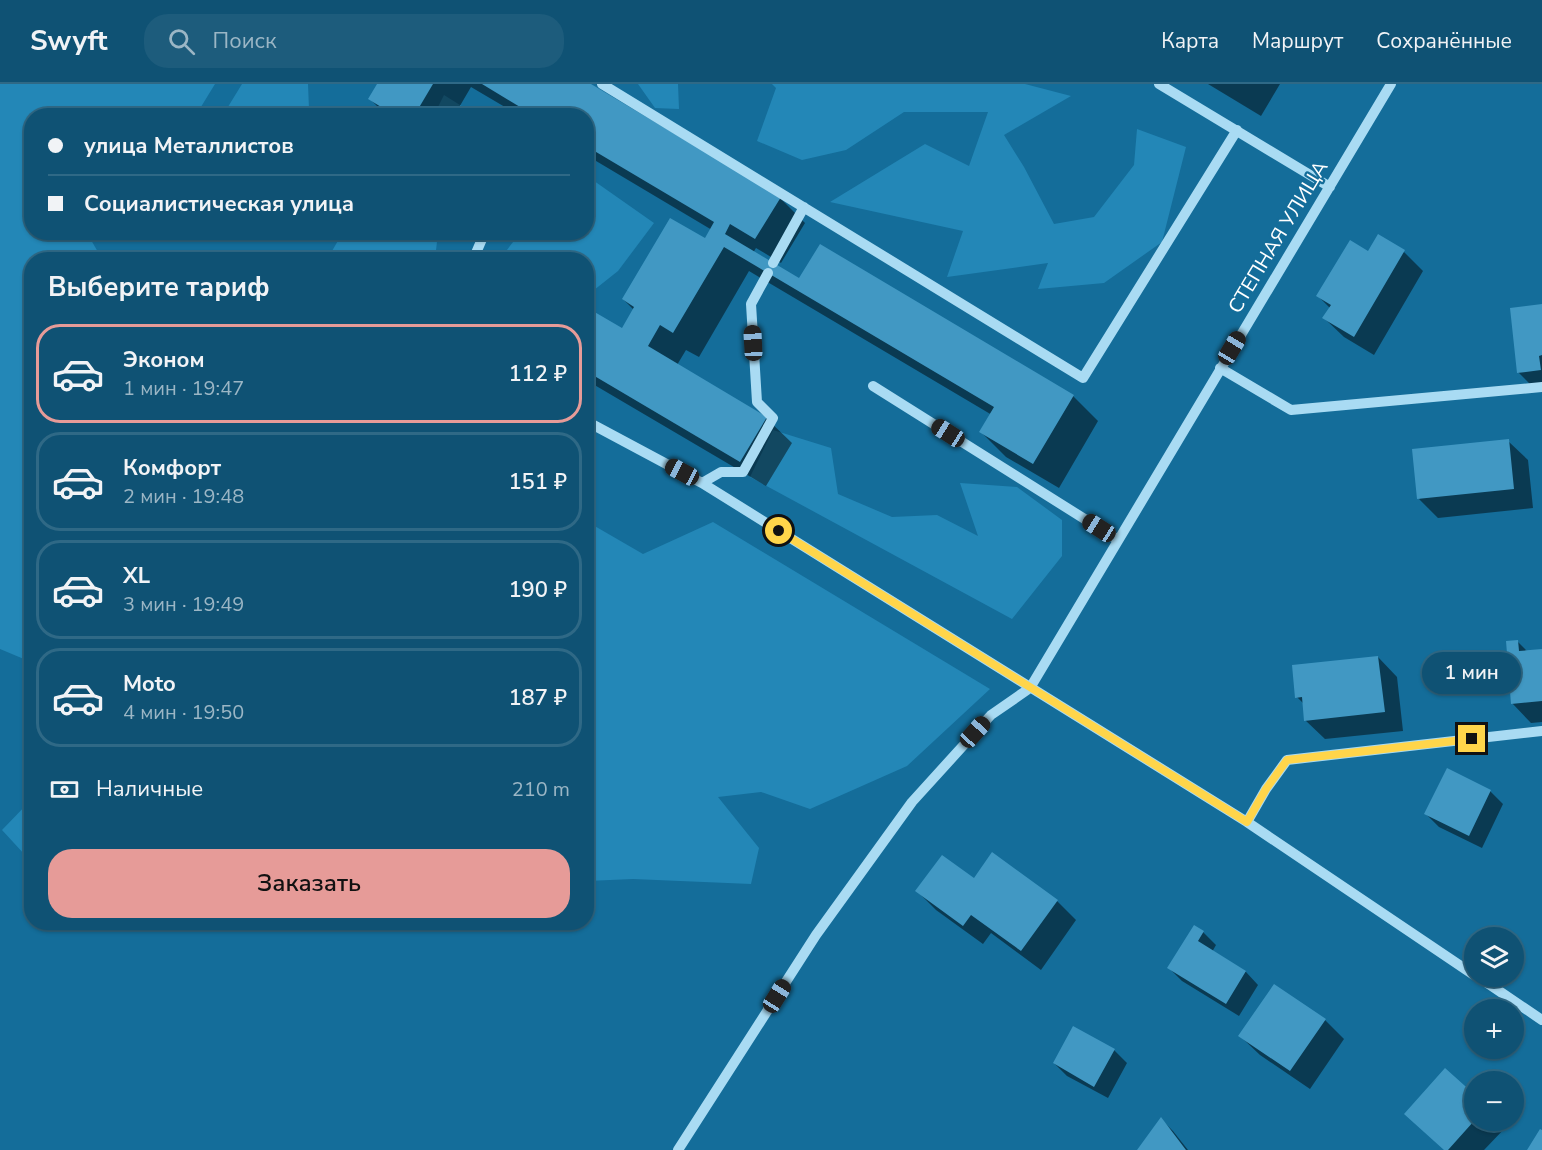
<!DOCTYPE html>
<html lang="ru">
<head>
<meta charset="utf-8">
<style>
  :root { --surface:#0f5274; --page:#1d5c7c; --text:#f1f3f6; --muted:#9bb6c5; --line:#2f6986; --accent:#e69b98 }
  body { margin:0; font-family:"Nunito Sans",sans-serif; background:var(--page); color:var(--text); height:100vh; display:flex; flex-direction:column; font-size:22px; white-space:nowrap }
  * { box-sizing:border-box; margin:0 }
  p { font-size:20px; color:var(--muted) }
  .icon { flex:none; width:33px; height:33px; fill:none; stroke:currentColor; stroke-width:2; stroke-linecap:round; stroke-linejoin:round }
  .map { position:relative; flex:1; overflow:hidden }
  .panel { position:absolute; left:24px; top:168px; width:570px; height:678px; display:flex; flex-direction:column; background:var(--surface); border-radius:24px; box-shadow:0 2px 4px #0004,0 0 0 2px var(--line) }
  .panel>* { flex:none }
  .top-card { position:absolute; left:24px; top:24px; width:570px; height:132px; border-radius:24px; box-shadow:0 2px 4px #0004,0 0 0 2px var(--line); display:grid; align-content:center; height:132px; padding:0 24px; background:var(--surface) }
  .fabs { position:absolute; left:1464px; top:843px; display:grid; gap:12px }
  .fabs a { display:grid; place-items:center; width:60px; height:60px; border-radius:50%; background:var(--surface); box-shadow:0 2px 4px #0004,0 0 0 2px var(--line); font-size:30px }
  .end { position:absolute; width:27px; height:27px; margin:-14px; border:8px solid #ffd54a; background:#111; box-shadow:0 0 0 3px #111 }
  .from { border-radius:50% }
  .bubble { position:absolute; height:42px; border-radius:21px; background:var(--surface); box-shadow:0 2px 4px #0004,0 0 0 2px var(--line); font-size:20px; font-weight:600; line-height:42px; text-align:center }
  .car { position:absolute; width:18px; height:36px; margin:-18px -9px; border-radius:8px; box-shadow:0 0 4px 2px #0007; background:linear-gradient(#222 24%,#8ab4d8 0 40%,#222 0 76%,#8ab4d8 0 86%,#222 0) }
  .top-card b { display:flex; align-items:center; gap:21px; height:57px; font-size:22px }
  .top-card b+b { border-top:2px solid var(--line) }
  .top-card i { width:15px; height:15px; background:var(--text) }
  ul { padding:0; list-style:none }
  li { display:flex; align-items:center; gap:18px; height:99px; margin:0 12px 9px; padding:0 12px; border:3px solid var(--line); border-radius:24px }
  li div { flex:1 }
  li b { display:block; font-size:22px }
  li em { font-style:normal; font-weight:600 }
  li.on { border-color:var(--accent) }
  li>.icon { width:54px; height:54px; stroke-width:1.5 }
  h2 { padding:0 24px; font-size:27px; line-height:72px }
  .pay { display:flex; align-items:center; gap:15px; height:66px; padding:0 24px; font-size:22px }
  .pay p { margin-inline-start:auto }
  .action { display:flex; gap:12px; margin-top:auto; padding:12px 24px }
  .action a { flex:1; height:69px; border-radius:24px; background:var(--accent); color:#111; font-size:24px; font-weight:600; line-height:69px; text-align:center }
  header { display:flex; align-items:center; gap:36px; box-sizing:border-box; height:84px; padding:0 30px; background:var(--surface); border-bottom:2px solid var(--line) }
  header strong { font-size:28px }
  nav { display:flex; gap:33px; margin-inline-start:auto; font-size:21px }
  .search { width:420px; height:54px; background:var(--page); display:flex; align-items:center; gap:15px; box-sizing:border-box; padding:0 21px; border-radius:24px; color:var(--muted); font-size:22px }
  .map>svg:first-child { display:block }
  .green { fill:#2387b7 }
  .shadow { fill:#0007 }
  .building { fill:#4198c3 }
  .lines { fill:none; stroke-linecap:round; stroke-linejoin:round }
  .minor { stroke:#a9dbf3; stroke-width:10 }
  .route { stroke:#ffd54a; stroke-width:8 }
  .labels { text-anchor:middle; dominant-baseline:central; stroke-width:4.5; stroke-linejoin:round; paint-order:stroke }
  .street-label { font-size:20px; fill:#fff; stroke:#146d9a }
</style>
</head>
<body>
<header>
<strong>Swyft</strong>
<div class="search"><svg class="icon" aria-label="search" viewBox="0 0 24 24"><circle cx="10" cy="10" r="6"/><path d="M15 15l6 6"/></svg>Поиск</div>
<nav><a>Карта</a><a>Маршрут</a><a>Сохранённые</a></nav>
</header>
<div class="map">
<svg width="1542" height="1066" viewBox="0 0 1542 1066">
  <rect width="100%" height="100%" fill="#146d9a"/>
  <path class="green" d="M 0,0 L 215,0 L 196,31 L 32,32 L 32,148 L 87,149 L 102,175 L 32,176 L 31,578 L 0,565 Z
    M 242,0 L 308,0 L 309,25 L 326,31 L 223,31 Z
    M 638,0 L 678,0 L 679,25 L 655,24 Z
    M 772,0 L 1025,0 L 1071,12 L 1004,51 L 1024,83 L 1054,140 L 1094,133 L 1134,81 L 1137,45 L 1186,63 L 1162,158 L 1104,199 L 1038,205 L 1048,179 L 947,193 L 963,147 L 830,118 L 925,60 L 969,82 L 988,28 L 904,28 L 846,66 L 802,76 L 757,57 L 776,4 Z
    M 444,11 L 476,31 L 434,31 Z
    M 587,92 L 654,139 L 618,187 L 589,210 L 587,209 L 586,176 L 500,175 L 520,149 L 586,148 Z
    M 343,148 L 438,149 L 435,175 L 330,175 L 328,174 Z
    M 773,346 L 831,364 L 838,410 L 892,433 L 937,431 L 978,452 L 960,399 L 1017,403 L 1062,436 L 1062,472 L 1012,535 L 750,393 Z
    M 586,437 L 643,470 L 713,438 L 990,605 L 907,682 L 810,725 L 761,708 L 718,713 L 759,764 L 751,800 L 633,795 L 587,797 Z
    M 31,716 L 31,772 L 25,771 L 2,746 Z"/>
  <path class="shadow" d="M 378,0 L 588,0 L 780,114 L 805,139 L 781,179 L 756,164 L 753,169 L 800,196 L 1073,312 L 1098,337 L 1059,404 L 1006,373 L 981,348 L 992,331 L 749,187 L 699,273 L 686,266 L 677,281 L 766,334 L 792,359 L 766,402 L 586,296 L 586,224 L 623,246 L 634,226 L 623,215 L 706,156 L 712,146 L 586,71 L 586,32 L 520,32 L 471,3 L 454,32 L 387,32 L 370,15 Z
    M 1208,0 L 1280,0 L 1261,32 Z
    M 1404,168 L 1423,187 L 1374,271 L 1344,253 L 1324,234 L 1330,224 L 1318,212 Z
    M 1542,222 L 1542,307 L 1537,307 L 1518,288 Z
    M 1508,357 L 1528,376 L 1533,424 L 1438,434 L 1419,415 Z
    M 1518,558 L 1527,567 L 1542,566 L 1542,638 L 1531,639 L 1512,619 Z
    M 1378,573 L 1397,593 L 1403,647 L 1325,655 L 1305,636 L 1304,620 L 1297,613 Z
    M 1490,707 L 1503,720 L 1482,764 L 1439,743 L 1426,730 Z
    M 974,796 L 1057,817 L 1076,836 L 1041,886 L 991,849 L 983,860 L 936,826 L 917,807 Z
    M 1203,848 L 1216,861 L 1212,868 L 1246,888 L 1258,901 L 1239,932 L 1182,897 L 1169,884 Z
    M 1325,936 L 1344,955 L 1310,1005 L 1260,971 L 1240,952 Z
    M 1074,944 L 1114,966 L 1127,979 L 1108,1014 L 1067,992 L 1054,979 Z
    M 1446,986 L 1474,1012 L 1474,1036 L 1500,1036 L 1506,1043 L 1484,1066 L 1445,1066 Z
    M 1161,1035 L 1173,1047 L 1188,1066 L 1138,1066 Z"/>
  <path class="building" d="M 377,0 L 433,0 L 414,32 L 396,32 L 368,15 Z
    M 482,0 L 591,0 L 781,113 L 755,155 L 730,140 L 725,150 L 799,194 L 820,160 L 1074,311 L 1033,380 L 979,348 L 994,323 L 724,163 L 673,249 L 660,241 L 648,262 L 767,333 L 740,378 L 586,287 L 586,223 L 622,244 L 634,223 L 622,215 L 670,134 L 705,154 L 714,138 L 586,62 L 586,32 L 535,32 Z
    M 1378,150 L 1405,166 L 1354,253 L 1322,234 L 1331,221 L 1316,212 L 1350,156 L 1368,167 Z
    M 1542,220 L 1542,271 L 1539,272 L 1541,286 L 1517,289 L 1510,224 Z
    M 1509,355 L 1514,405 L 1417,415 L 1412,365 Z
    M 1518,556 L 1519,567 L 1542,565 L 1542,617 L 1511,620 L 1506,557 Z
    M 1378,572 L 1385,628 L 1304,637 L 1302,613 L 1295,614 L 1292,581 Z
    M 1447,684 L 1491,706 L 1469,752 L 1424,730 Z
    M 992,768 L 1058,816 L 1021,867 L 971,831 L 963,842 L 915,807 L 942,771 L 974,794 Z
    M 1194,841 L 1204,847 L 1198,857 L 1246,887 L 1226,920 L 1167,884 Z
    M 1274,900 L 1326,935 L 1290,987 L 1238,952 Z
    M 1073,942 L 1115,965 L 1094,1003 L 1053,979 Z
    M 1445,984 L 1474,1010 L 1474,1037 L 1448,1066 L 1444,1066 L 1404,1030 Z
    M 1161,1033 L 1186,1066 L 1137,1066 Z
    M 1540,1045 L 1542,1046 L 1542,1066 L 1527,1066 Z"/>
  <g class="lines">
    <path class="minor" d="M 602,0 L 1083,294 L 1237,46
      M 1159,0 L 1330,103
      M 473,176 L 485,148
      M 773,179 L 804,123
      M 1220,284 L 1291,326 L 1542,303
      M 873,302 L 1118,456
      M 586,337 L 702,399 L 1247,738 L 1474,891
      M 702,399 L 721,388 L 743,388 L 773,334 L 757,318 L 751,220 L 768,189
      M 1247,738 L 1266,705 L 1287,676 L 1542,647
      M 1477,892 L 1542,936
      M 678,1066 L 816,851 L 912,718 L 991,631 L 1030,604 L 1391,0"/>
  </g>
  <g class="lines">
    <path class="route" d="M 779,447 L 1247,738 L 1266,705 L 1287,676 L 1472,655"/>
  </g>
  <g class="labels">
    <g class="street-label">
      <text transform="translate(1278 153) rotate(-59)">СТЕПНАЯ УЛИЦА</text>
    </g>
  </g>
</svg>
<div class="fabs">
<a><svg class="icon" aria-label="layers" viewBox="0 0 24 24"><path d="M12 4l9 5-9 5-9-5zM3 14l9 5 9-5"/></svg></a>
<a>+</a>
<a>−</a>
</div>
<i class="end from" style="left:779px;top:447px"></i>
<i class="end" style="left:1472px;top:655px"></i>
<div class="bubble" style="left:1422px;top:568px;width:99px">1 мин</div>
<i class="car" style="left:753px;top:259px;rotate:357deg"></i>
<i class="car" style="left:1232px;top:264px;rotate:31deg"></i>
<i class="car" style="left:948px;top:349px;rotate:302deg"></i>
<i class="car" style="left:682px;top:388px;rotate:298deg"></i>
<i class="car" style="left:1099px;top:444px;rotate:302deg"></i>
<i class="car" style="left:975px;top:648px;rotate:42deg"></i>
<i class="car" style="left:777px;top:912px;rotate:32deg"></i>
<div class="top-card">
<b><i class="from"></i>улица Металлистов</b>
<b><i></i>Социалистическая улица</b>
</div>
<section class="panel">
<h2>Выберите тариф</h2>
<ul>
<li class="on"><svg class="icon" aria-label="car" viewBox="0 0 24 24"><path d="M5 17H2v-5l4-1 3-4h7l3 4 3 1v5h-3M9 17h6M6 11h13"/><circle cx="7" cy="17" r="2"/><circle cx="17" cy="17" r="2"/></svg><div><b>Эконом</b><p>1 мин · 19:47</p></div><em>112 ₽</em></li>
<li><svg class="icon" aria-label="car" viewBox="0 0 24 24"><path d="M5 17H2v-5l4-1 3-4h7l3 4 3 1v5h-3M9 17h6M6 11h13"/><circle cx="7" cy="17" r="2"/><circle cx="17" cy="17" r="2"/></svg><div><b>Комфорт</b><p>2 мин · 19:48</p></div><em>151 ₽</em></li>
<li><svg class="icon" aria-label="car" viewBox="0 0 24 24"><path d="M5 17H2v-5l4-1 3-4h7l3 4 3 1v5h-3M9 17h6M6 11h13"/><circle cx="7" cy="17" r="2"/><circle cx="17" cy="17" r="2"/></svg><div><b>XL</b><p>3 мин · 19:49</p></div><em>190 ₽</em></li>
<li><svg class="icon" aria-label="car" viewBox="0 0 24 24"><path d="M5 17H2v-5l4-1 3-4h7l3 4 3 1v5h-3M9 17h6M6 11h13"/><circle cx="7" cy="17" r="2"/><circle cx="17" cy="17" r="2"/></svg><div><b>Moto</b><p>4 мин · 19:50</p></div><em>187 ₽</em></li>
</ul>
<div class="pay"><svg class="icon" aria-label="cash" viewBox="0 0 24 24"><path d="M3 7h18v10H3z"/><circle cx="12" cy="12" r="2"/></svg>Наличные<p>210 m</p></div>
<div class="action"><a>Заказать</a></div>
</section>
</div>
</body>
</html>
